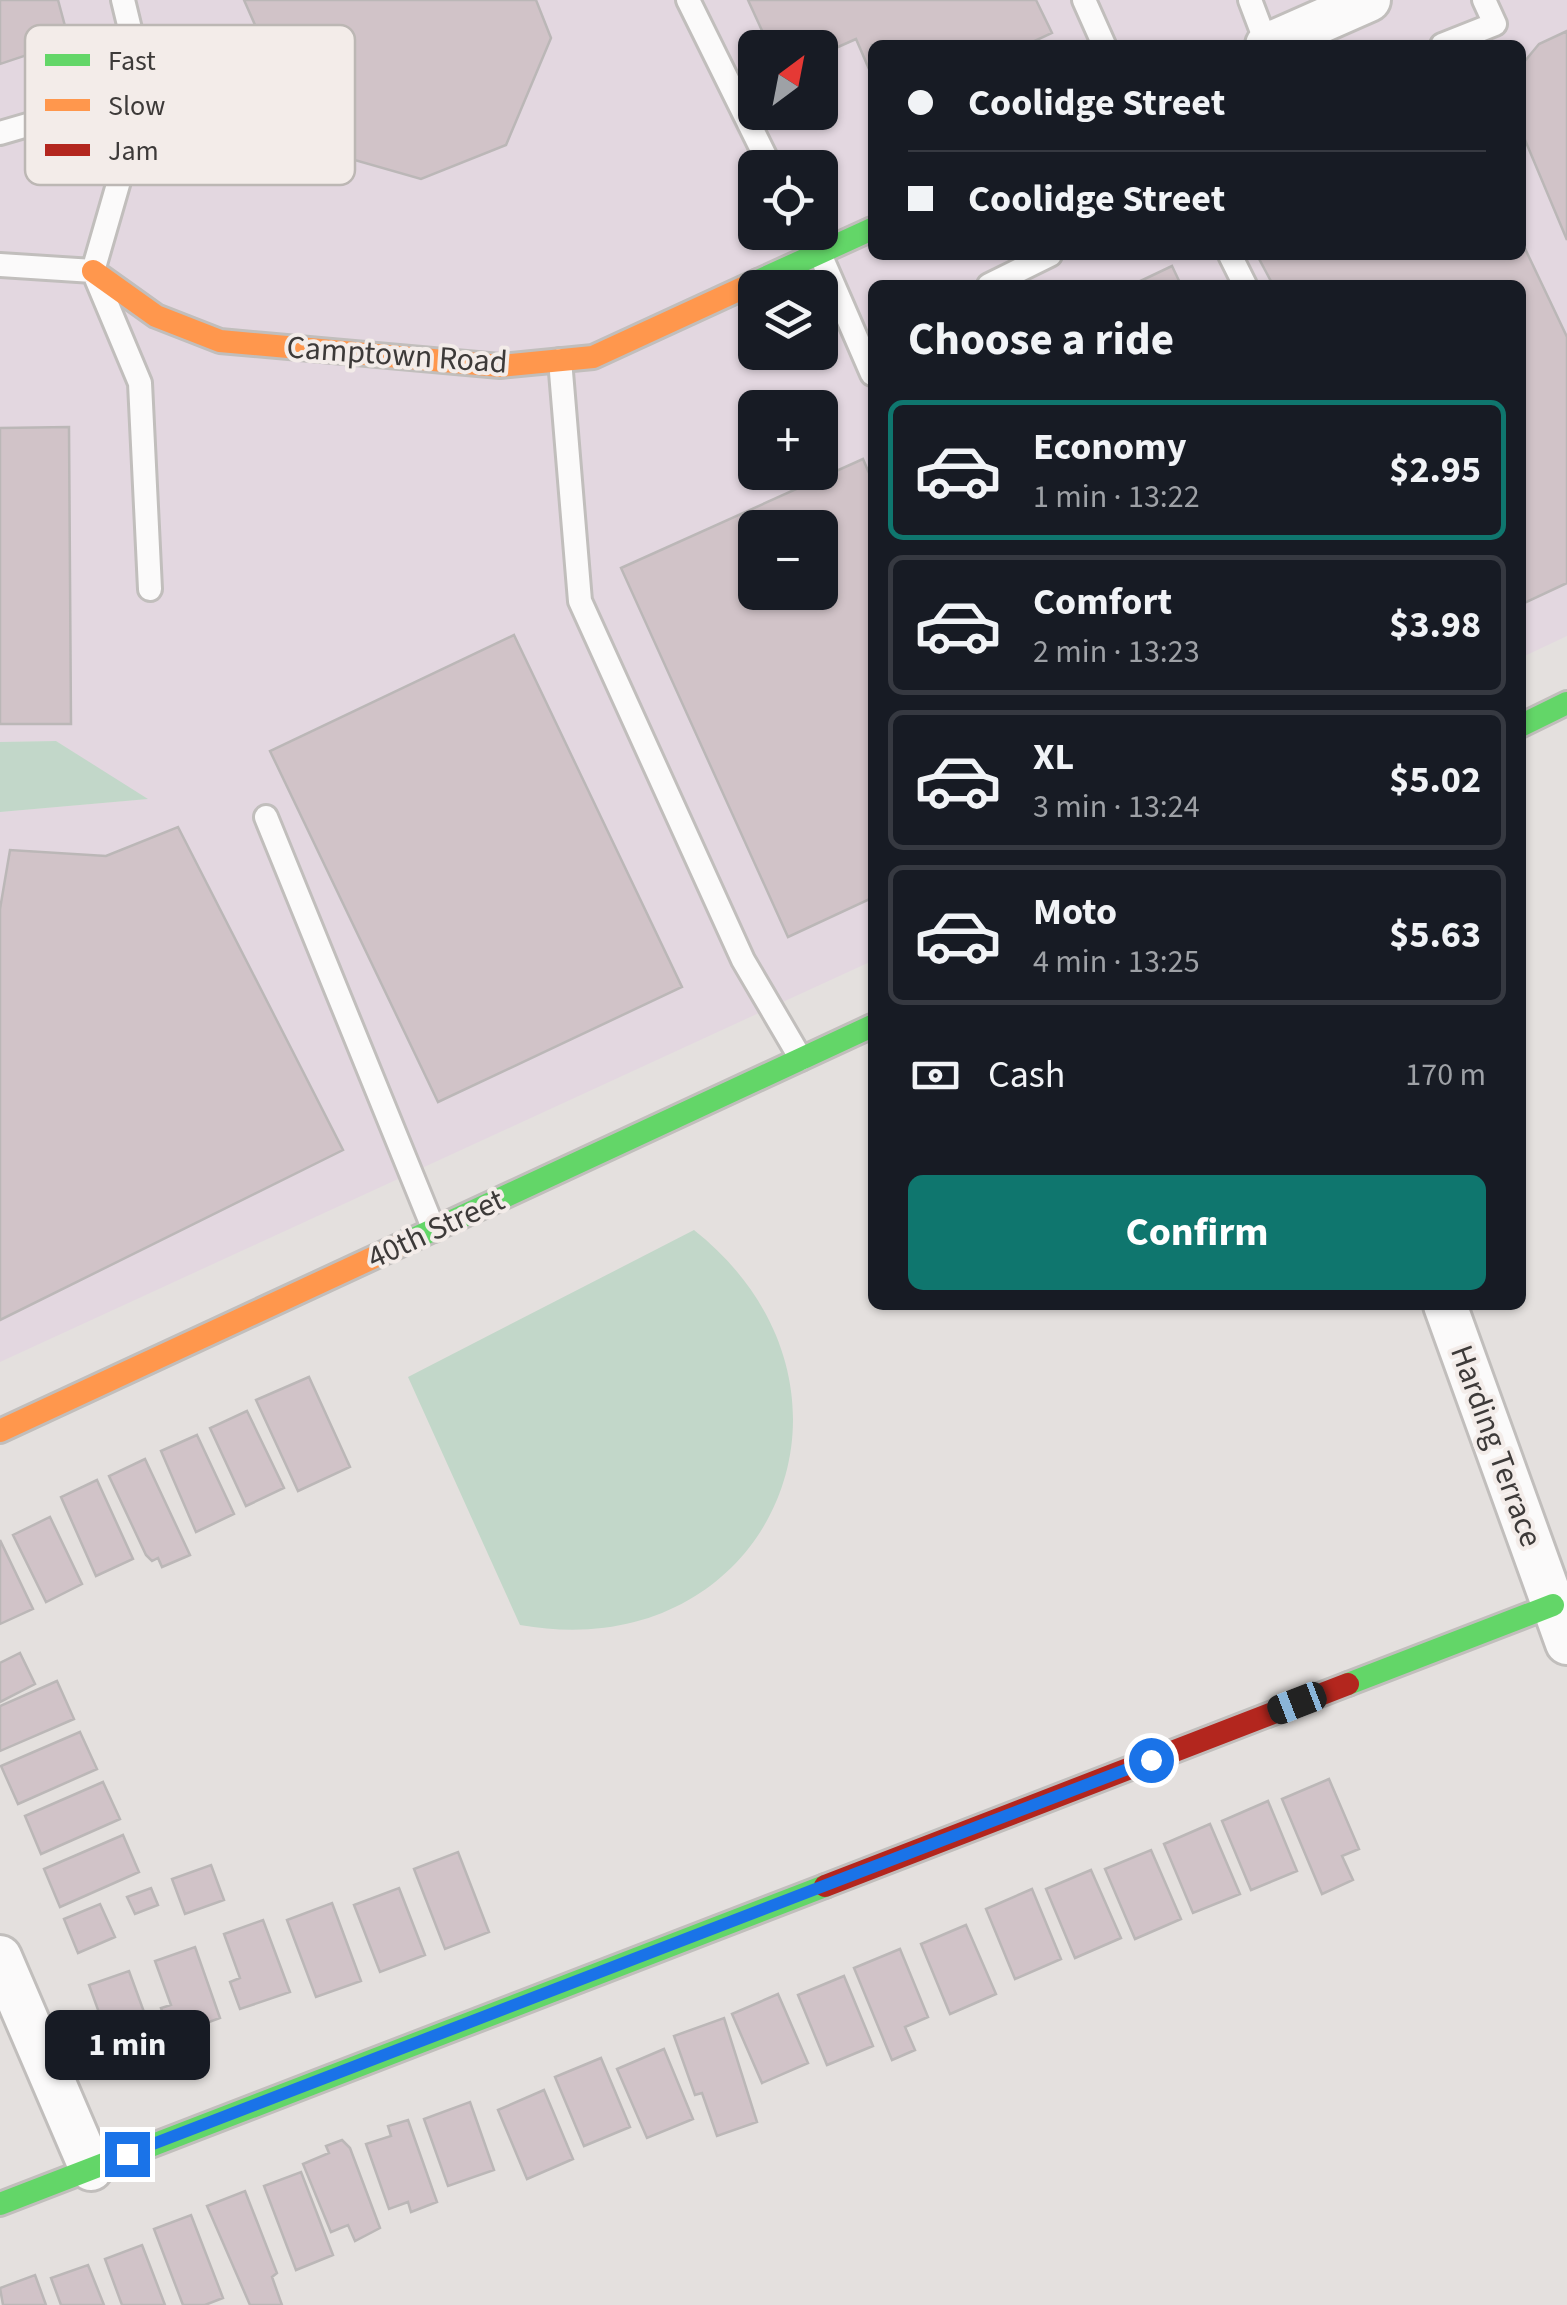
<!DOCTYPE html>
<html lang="en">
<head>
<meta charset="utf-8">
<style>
  :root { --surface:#171b24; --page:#20242c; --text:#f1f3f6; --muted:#9ea1a6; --line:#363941; --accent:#0f766e }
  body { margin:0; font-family:"Source Sans 3",sans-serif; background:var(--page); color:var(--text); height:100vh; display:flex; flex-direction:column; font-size:38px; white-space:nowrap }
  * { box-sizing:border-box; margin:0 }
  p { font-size:32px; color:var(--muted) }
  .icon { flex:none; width:55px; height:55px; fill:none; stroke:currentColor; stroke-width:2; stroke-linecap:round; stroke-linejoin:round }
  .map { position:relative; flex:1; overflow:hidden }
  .side { position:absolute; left:868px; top:280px; width:658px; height:1030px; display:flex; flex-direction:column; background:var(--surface); border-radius:15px; box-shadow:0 2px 8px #0004 }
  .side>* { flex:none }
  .guide { position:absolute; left:868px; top:40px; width:658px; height:220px; border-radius:15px; box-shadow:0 2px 8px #0004; display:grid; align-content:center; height:220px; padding:0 40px; background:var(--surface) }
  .needle { width:65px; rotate:32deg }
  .fabs { position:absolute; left:738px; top:30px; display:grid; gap:20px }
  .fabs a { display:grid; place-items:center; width:100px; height:100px; border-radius:15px; background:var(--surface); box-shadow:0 2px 8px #0004; font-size:50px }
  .end { position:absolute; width:45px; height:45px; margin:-22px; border:12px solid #1a73e8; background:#fff; box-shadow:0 0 0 5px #fff }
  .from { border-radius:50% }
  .bubble { position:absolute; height:70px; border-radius:15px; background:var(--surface); box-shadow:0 2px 8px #0004; font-size:32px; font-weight:700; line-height:70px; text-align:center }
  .car { position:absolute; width:30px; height:60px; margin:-30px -15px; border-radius:12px; box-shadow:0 0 8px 2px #0007; background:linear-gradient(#222 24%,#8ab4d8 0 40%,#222 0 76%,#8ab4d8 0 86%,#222 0) }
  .guide b { display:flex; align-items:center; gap:35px; height:95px; font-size:38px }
  .guide b+b { border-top:2px solid var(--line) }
  .guide i { width:25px; height:25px; background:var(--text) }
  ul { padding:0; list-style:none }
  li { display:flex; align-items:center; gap:30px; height:140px; margin:0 20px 15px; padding:0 20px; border:5px solid var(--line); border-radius:15px }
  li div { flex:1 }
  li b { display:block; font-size:38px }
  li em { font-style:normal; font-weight:700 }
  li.on { border-color:var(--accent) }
  li>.icon { width:90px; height:90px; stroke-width:1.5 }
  h2 { padding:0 40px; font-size:45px; line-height:120px }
  .pay { display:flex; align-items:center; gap:25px; height:110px; padding:0 40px; font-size:38px }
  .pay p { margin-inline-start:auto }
  .button { display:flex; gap:20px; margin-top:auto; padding:20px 40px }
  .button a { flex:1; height:115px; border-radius:15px; background:var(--accent); color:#fff; font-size:40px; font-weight:700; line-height:115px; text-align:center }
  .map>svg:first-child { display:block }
  .industrial { fill:#e3d7e0; fill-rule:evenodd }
  .green { fill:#c2d7c9 }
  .building { fill:#d1c3c8; stroke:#bbb7b7; stroke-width:2.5; fill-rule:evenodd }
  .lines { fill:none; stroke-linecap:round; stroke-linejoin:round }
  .lane-casing { stroke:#c1bebc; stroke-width:28 }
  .street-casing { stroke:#c1bebc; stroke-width:48 }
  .fast-casing { stroke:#c1bebc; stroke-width:28 }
  .slow-casing { stroke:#c1bebc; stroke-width:28 }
  .jam-casing { stroke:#c1bebc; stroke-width:28 }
  .lane { stroke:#fbfafa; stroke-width:22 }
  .street { stroke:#fbfafa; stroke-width:42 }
  .fast { stroke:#63d668; stroke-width:22 }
  .slow { stroke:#ff974d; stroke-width:22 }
  .jam { stroke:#b3261e; stroke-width:22 }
  .route { stroke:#1a73e8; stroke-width:12 }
  .labels { text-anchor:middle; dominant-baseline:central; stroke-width:8; stroke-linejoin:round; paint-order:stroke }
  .street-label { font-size:32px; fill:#3d3a39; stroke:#f3ece9 }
  .key { fill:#f3ece9; stroke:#bcb7b4; stroke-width:2.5 }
  .key-label { font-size:28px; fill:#3d3a39 }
</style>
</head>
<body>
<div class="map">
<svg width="1567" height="2305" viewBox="0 0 1567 2305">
  <rect width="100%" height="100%" fill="#e4e0de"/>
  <path class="industrial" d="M 0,0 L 1567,0 L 1567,636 L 1520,658 L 1520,285 L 872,285 L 872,961 L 0,1362 L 0,812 L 146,799 L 56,741 L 0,742 ZM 872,45 L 1520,45 L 1520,255 L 872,255 ZM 755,48 L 820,48 L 820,112 L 755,112 ZM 755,168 L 820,168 L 820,232 L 755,232 ZM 755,288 L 820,288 L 820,352 L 755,352 ZM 755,408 L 820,408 L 820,472 L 755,472 ZM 755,528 L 820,528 L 820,592 L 755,592 Z"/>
  <path class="green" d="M 56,741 L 148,799 L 0,812 L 0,742 Z
    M 694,1230 C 893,1388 770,1670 520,1625 L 408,1377 Z"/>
  <path class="building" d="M 0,0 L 58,0 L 69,41 L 0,64 Z
    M 244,0 L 536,0 L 551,38 L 506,145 L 421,179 L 309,147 Z
    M 748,0 L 1036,0 L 1052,33 L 1026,45 L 872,45 L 872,76 L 856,39 L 820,55 L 820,48 L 770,48 Z
    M 1567,31 L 1567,240 L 1520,128 L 1520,67 L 1539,44 Z
    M 1520,238 L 1567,337 L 1567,583 L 1520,605 L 1520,285 L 1273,285 L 1257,255 L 1520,255 Z
    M 1172,266 L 1181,285 L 1132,285 Z
    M 69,427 L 71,724 L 0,724 L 0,428 Z
    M 863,459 L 872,480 L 872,898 L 788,937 L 621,568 ZM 755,528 L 820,528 L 820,592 L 755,592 Z
    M 514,635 L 682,987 L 438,1102 L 270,751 Z
    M 178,827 L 343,1150 L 0,1320 L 0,909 L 10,850 L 106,856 Z
    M 309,1377 L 350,1467 L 298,1491 L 256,1400 Z
    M 247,1411 L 284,1488 L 246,1506 L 210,1428 Z
    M 197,1435 L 234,1514 L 196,1532 L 161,1451 Z
    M 145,1459 L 190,1555 L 162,1567 L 158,1558 L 152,1561 L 146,1555 L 109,1476 Z
    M 97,1480 L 133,1559 L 96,1576 L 61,1497 Z
    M 50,1517 L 82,1584 L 46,1602 L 13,1535 Z
    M 0,1540 L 33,1609 L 0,1624 Z
    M 20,1653 L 35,1684 L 0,1702 L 0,1663 Z
    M 57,1681 L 74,1719 L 0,1751 L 0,1706 Z
    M 80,1732 L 97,1769 L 18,1804 L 1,1766 Z
    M 1329,1779 L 1359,1849 L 1342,1856 L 1353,1880 L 1322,1894 L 1282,1799 Z
    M 103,1782 L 120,1819 L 41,1854 L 25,1816 Z
    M 1268,1801 L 1297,1871 L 1251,1890 L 1222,1821 Z
    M 1210,1824 L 1240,1894 L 1193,1913 L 1164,1844 Z
    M 123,1835 L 139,1872 L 60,1907 L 44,1869 Z
    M 1151,1850 L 1181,1919 L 1135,1939 L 1105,1869 Z
    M 458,1852 L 489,1932 L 445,1949 L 414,1869 Z
    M 211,1865 L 224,1900 L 185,1914 L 172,1879 Z
    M 1091,1870 L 1121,1938 L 1075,1958 L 1046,1889 Z
    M 151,1888 L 158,1905 L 135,1914 L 127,1897 Z
    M 399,1888 L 425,1955 L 380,1972 L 354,1905 Z
    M 1032,1889 L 1061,1959 L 1015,1979 L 986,1909 Z
    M 332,1903 L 361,1981 L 316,1997 L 287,1920 Z
    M 100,1904 L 115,1937 L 78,1953 L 64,1919 Z
    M 263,1920 L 290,1992 L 240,2009 L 230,1982 L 240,1978 L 224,1934 Z
    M 966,1925 L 996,1994 L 950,2014 L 921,1944 Z
    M 195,1947 L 220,2018 L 171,2036 L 161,2008 L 171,2005 L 155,1961 Z
    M 900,1949 L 928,2017 L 905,2027 L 915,2050 L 892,2060 L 854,1968 Z
    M 129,1971 L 155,2042 L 105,2060 L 95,2033 L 105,2029 L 89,1985 Z
    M 844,1976 L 873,2046 L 827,2065 L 798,1995 Z
    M 778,1994 L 808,2063 L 762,2083 L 732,2014 Z
    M 724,2018 L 757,2122 L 717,2136 L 702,2093 L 695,2095 L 674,2036 Z
    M 664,2049 L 693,2119 L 647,2138 L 617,2069 Z
    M 601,2058 L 630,2127 L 584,2146 L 555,2077 Z
    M 544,2090 L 573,2159 L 527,2179 L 498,2110 Z
    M 470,2102 L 494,2170 L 448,2186 L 424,2119 Z
    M 408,2120 L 437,2202 L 411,2212 L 408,2202 L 389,2209 L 366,2144 L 391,2136 L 388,2126 Z
    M 342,2140 L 350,2148 L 380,2228 L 355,2241 L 348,2225 L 331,2232 L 303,2164 L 329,2153 L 326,2146 Z
    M 301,2172 L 333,2255 L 296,2270 L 264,2186 Z
    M 245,2191 L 277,2273 L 272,2277 L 282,2305 L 250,2305 L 207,2206 Z
    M 191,2215 L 223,2298 L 205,2305 L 183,2305 L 154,2229 Z
    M 142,2245 L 165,2305 L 122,2305 L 105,2259 Z
    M 88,2265 L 104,2305 L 61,2305 L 51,2278 Z
    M 35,2275 L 46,2305 L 3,2305 L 0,2288 Z"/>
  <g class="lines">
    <g class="lane-casing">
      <path id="lane" d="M 123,0 L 145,91 L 93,271 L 140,383 L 150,589
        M 688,0 L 771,168
        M 1084,0 L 1104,45
        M 1250,0 L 1267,45
        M 1442,45 L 1495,24 L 1484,0
        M 0,133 L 145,91
        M 820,254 L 872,374
        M 1230,255 L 1245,285
        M 0,265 L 93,271
        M 989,285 L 1050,255
        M 560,360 L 580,601 L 743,960 L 801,1059
        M 266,817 L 434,1230"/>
    </g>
    <g class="street-casing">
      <path id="street" d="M 1267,45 L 1369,0
        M 1445,1305 L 1567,1643
        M 0,1957 L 91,2169"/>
    </g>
    <g class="fast-casing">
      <path id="fast" d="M 758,281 L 872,229
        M 1520,726 L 1567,703
        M 407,1242 L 872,1026
        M 1348,1684 L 1553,1605
        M 0,2204 L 825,1886"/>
    </g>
    <g class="slow-casing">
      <path id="slow" d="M 93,271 L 156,316 L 220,341 L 500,366 L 593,357 L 758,281
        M 0,1431 L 407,1242"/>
    </g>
    <g class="jam-casing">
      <path id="jam" d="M 825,1886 L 1348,1684"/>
    </g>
    <use href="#lane" class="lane"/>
    <use href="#street" class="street"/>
    <use href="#fast" class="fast"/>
    <use href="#slow" class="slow"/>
    <use href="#jam" class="jam"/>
  </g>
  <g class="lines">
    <path class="route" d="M 127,2154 L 1151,1760"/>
  </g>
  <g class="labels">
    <g class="street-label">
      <text transform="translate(397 355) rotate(4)">Camptown Road</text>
      <text transform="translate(436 1229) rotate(-25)">40th Street</text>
      <text transform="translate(1496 1446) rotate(70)">Harding Terrace</text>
    </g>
  </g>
  <rect x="25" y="25" width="330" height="160" rx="15" class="key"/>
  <rect x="45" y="54" width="45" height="12" fill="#63d668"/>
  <rect x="45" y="99" width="45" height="12" fill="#ff974d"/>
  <rect x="45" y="144" width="45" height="12" fill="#b3261e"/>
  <g class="key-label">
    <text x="108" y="70">Fast</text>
    <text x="108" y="115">Slow</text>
    <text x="108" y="160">Jam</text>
  </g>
</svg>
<div class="fabs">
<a><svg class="needle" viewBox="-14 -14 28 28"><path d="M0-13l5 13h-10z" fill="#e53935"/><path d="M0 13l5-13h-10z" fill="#9ea1a6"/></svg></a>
<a><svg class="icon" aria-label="locate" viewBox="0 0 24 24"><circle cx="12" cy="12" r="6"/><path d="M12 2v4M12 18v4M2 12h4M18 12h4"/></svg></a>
<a><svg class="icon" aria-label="layers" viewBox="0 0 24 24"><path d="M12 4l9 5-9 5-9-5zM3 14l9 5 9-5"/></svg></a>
<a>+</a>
<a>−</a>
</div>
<i class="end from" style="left:1151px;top:1760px"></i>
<i class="end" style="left:127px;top:2154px"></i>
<div class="bubble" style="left:45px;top:2010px;width:165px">1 min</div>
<i class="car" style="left:1297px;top:1703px;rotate:249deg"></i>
<div class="guide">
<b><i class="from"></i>Coolidge Street</b>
<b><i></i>Coolidge Street</b>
</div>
<section class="side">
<h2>Choose a ride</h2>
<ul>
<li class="on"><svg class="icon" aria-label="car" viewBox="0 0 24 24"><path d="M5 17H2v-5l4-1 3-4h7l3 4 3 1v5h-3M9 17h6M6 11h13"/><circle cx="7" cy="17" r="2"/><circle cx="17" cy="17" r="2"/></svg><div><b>Economy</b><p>1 min · 13:22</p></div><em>$2.95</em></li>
<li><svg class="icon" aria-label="car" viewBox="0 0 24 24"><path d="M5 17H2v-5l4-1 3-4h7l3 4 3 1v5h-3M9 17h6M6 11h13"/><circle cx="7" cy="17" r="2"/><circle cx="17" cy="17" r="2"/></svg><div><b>Comfort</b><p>2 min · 13:23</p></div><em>$3.98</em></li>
<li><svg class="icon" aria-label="car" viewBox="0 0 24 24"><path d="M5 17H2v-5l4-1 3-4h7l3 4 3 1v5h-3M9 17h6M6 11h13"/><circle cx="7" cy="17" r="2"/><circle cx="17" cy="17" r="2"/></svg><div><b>XL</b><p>3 min · 13:24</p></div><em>$5.02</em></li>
<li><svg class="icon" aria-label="car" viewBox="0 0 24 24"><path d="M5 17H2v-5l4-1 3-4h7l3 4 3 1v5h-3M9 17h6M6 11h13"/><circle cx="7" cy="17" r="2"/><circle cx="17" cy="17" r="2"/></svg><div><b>Moto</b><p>4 min · 13:25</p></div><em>$5.63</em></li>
</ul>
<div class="pay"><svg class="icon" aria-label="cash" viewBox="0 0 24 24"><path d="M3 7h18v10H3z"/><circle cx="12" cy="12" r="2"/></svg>Cash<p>170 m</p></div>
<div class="button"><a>Confirm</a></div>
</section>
</div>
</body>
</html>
